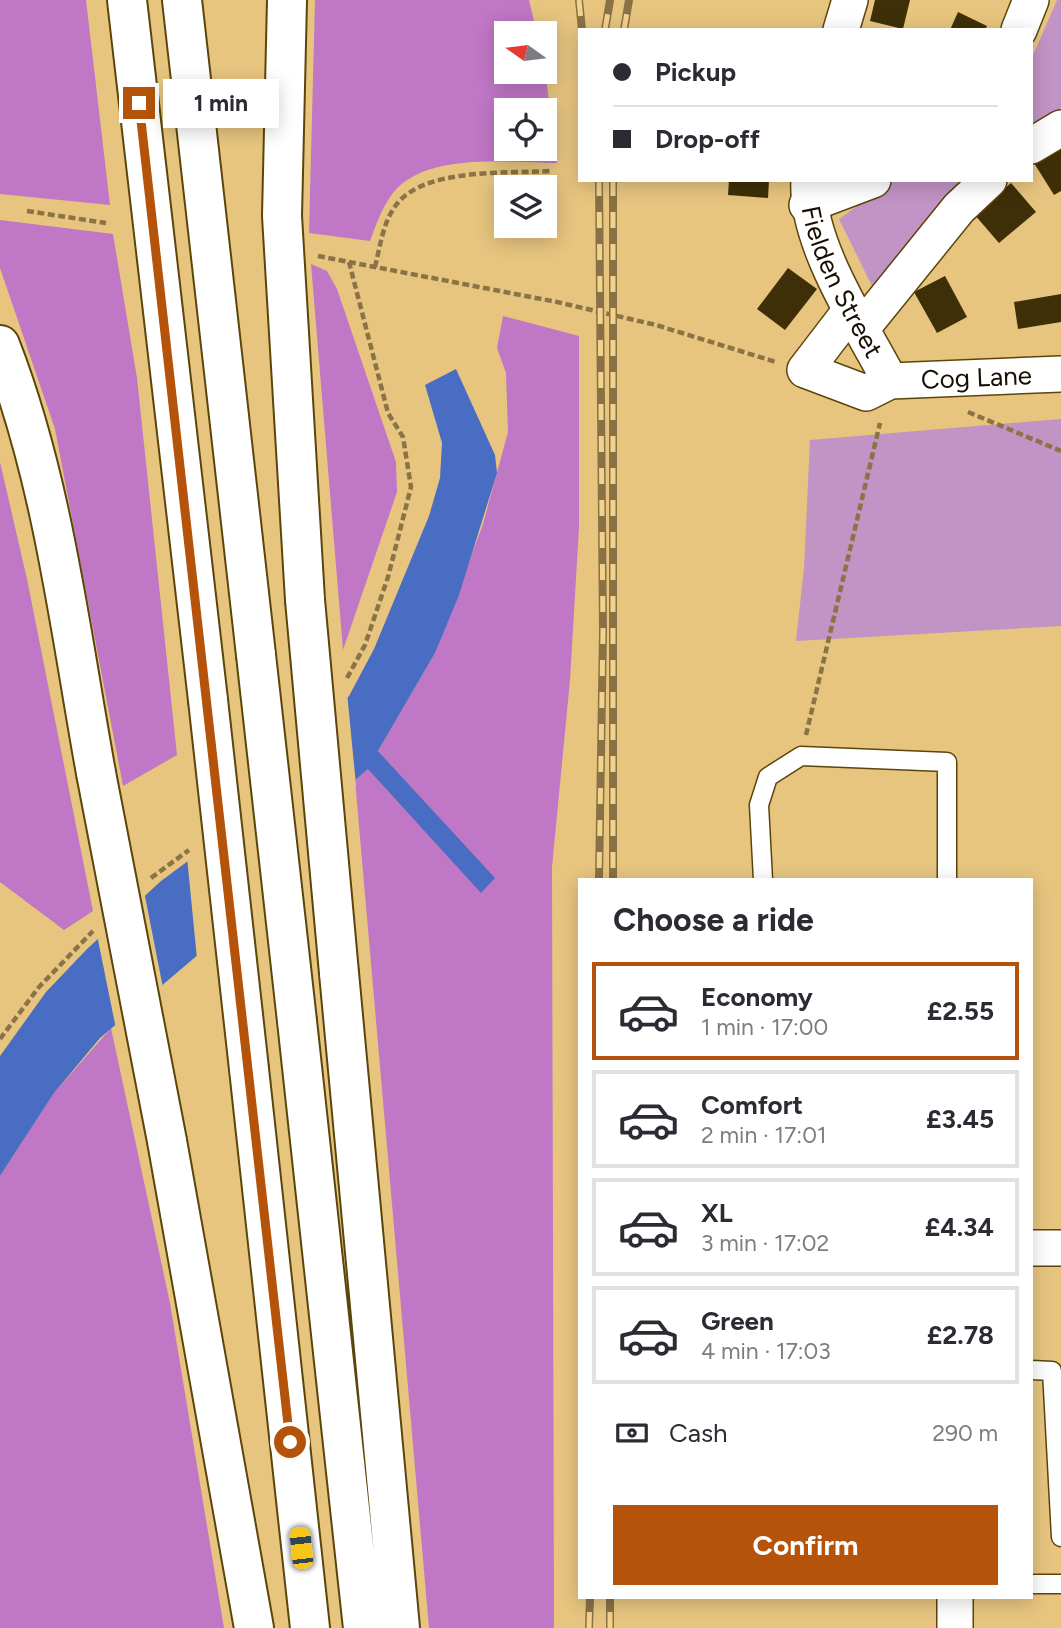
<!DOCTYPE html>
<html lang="en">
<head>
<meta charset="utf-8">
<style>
  :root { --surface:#fff; --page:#f7f7f7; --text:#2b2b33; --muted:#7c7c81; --line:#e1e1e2; --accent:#b45309 }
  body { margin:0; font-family:Figtree,sans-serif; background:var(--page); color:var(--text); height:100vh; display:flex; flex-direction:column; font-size:26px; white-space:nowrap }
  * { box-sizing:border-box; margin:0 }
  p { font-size:23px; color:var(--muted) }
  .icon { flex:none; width:38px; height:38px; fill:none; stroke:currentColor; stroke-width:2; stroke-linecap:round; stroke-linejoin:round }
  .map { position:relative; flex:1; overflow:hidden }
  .drawer { position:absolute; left:578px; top:878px; width:455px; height:721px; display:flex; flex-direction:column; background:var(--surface); border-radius:0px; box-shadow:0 4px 18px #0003 }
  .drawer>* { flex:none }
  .top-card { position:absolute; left:578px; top:28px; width:455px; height:154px; border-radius:0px; box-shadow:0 4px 18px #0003; display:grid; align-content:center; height:154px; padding:0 35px; background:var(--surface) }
  .needle { width:46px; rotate:284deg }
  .tools { position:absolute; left:494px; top:21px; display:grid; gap:14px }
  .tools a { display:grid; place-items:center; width:63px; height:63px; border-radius:0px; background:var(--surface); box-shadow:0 4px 18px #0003; font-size:35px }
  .end { position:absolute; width:32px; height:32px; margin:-16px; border:9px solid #b45309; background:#fff; box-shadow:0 0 0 4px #fff }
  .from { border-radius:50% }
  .bubble { position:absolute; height:49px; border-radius:0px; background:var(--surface); box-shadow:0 4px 18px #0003; font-size:23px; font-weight:700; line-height:49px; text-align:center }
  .car { position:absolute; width:21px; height:42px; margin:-21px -10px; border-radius:9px; box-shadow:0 0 5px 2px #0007; background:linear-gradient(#f5c518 24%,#345 0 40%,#f5c518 0 76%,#345 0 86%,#f5c518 0) }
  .top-card b { display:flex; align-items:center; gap:24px; height:66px; font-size:26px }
  .top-card b+b { border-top:2px solid var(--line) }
  .top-card i { width:18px; height:18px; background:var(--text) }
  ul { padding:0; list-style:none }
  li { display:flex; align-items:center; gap:21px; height:98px; margin:0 14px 10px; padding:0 21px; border:4px solid var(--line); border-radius:0px }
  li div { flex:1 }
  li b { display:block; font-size:26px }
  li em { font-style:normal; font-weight:700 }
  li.selected { border-color:var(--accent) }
  li>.icon { width:63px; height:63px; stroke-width:1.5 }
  h2 { padding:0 35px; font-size:32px; line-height:84px }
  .pay { display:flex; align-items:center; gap:18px; height:77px; padding:0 35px; font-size:26px }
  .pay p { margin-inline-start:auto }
  .cta { display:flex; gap:14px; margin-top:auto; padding:14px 35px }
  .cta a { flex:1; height:80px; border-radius:0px; background:var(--accent); color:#fff; font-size:28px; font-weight:700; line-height:80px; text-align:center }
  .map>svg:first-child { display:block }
  .green { fill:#c293c5 }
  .forest { fill:#c077c6; fill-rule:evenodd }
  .water { fill:#486dc2 }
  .pier { fill:#e7c57f }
  .building { fill:#3f2f08 }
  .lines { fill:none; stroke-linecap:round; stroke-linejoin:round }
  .service-casing { stroke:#5c450b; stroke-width:21 }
  .minor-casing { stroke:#5c450b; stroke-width:38 }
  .motorway-casing { stroke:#5c450b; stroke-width:42 }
  .path { stroke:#8a7346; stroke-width:4.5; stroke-dasharray:7 3.5; stroke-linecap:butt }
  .service { stroke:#fff; stroke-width:18 }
  .minor { stroke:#fff; stroke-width:35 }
  .motorway { stroke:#fff; stroke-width:38 }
  .rail-casing { stroke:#887145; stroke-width:8 }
  .rail { stroke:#f4d28c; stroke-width:5; stroke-dasharray:16; stroke-linecap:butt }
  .motorway-bridge-casing { stroke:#5c450b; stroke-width:42; stroke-linecap:butt }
  .motorway-bridge { stroke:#fff; stroke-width:38 }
  .route { stroke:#b45309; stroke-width:9 }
  .labels { text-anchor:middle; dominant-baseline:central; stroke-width:7; stroke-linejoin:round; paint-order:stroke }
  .street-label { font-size:26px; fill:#170d00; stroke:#f4d28c }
</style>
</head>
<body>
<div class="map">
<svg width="1061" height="1628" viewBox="0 0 1061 1628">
  <rect width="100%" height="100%" fill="#e7c57f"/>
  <path class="green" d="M 1057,0 L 1061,0 L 1061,115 L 1031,130 L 1031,60 Z
    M 893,180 L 961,180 L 872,286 L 839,219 Z
    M 1061,419 L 1061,626 L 796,641 L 804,568 L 810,440 Z"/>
  <path class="forest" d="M 0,0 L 86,0 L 110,205 L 0,194 Z
    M 315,0 L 529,0 L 537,33 L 506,33 L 506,72 L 544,72 L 544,63 L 557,163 C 509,163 426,151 393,193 C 382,207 376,225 370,241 L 309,233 ZM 506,110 L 544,110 L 544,149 L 506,149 Z
    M 0,220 L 113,234 L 137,378 L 177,755 L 123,786 L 55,429 L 0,268 Z
    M 311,264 L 327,271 L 337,289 L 396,462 L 397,492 L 343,650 Z
    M 503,316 L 579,336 L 579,527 L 570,680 L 552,867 L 554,1628 L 429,1628 L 355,780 L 369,768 L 481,892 L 494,878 L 378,751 L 435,653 L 483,524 L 508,432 L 506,373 L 497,348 Z
    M 0,462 L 27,579 L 93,911 L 64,930 L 0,882 Z
    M 111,1028 L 170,1303 L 224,1628 L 0,1628 L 0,1176 L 54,1093 Z"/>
  <path class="water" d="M 456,369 L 495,455 L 497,473 L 459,595 L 435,653 L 378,751 L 495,878 L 481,893 L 368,769 L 353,782 L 266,897 L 100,1038 L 54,1093 L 0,1176 L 0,1056 L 46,992 L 87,949 L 161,881 L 242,821 L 349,696 L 374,649 L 429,516 L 440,478 L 442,443 L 425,385 Z"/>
  <path class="pier" d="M 347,692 L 356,785 L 268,899 L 197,959 L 187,857 L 240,819 L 312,738 Z
    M 144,891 L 163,988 L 116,1029 L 97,935 Z"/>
  <path class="building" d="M 875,0 L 910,0 L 903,29 L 870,21 Z
    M 958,12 L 987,26 L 985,30 L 950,30 Z
    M 1061,147 L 1061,191 L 1054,195 L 1034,163 Z
    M 729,180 L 769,180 L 768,198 L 728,195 Z
    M 1011,183 L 1036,212 L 999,243 L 974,214 Z
    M 788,268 L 817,289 L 785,330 L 757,309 Z
    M 945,276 L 967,317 L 937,333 L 914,292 Z
    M 1061,294 L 1061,322 L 1018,329 L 1014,302 Z"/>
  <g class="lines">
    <g class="service-casing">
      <path id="service" d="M 763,880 L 759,805 L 768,777 L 801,756 L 947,762 L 947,880
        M 1031,1370 L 1052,1371 L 1061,1537
        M 1031,1584 L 1061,1584"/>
    </g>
    <g class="minor-casing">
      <g id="minor">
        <path d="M 841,30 L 850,0"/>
        <path d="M 1019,30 L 1031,0"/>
        <path d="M 1031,146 L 1061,128"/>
        <path id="s1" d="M 809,180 C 805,242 861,326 890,381"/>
        <path d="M 807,205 L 873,180"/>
        <path id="s2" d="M 851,310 L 805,370 L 866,393 L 890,381 L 1061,374"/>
        <path d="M 862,328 L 959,208 L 989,180"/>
        <path d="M 1031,1248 L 1061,1248"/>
        <path d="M 955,1598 L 955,1628"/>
      </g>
    </g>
    <g class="motorway-casing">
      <path id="motorway" d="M 127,0 L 208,700
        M 182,0 L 256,655
        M 287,0 L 282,216 L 305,600
        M 0,345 C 53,481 70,630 96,773
        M 339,973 L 400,1628
        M 297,1021 L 363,1628
        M 249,1069 L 310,1628
        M 167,1141 L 254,1628"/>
    </g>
    <path class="path" d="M 27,211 L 106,223
      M 318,256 L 557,302 L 656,325 L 776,362
      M 375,267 C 380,247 383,222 396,205 C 425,167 507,174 551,171
      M 968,412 L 1061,451
      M 347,678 L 365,645 L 388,577 L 411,487 L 403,437 L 388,413 L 349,262
      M 806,735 L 880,423
      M 151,878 L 189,850
      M 0,1039 L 39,987 L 93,931"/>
    <use href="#service" class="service"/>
    <use href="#minor" class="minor"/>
    <use href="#motorway" class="motorway"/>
    <g class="rail-casing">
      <path id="rail" d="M 579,0 L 582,30
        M 605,30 L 610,0
        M 624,30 L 629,0
        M 599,180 L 603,631 L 599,880
        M 613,180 L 613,880
        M 589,1628 L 590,1598
        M 610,1628 L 610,1598"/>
    </g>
    <use href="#rail" class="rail"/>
    <g class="motorway-bridge-casing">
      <path id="motorway-bridge" d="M 305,600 L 339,973
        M 256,655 L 297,1021
        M 208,700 L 249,1069
        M 96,773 L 167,1141"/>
    </g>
    <use href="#motorway-bridge" class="motorway-bridge"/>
  </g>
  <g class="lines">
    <path class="route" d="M 139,103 L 290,1442"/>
  </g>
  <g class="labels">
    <g class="street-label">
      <text stroke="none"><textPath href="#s1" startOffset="108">Fielden Street</textPath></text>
      <text stroke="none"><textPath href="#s2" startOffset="254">Cog Lane</textPath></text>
    </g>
  </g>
</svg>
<div class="tools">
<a><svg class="needle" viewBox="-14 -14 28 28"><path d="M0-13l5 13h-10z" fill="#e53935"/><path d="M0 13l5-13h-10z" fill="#7c7c81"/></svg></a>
<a><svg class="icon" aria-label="locate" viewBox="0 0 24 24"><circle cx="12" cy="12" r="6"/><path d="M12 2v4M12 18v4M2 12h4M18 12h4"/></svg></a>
<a><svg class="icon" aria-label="layers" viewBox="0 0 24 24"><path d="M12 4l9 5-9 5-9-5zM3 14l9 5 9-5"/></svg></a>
</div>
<i class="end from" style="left:290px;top:1442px"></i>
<i class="end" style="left:139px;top:103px"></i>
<div class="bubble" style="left:163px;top:79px;width:116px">1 min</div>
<i class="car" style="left:301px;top:1548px;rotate:354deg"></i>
<div class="top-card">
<b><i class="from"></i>Pickup</b>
<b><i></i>Drop-off</b>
</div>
<section class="drawer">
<h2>Choose a ride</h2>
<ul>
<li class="selected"><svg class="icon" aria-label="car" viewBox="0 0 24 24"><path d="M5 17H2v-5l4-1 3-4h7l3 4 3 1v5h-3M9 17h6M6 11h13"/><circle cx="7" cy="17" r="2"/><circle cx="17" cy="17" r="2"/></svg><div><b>Economy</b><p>1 min · 17:00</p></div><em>£2.55</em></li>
<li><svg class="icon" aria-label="car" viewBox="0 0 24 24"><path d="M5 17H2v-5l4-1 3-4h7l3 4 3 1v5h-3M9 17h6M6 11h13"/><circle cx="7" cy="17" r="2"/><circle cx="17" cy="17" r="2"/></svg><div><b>Comfort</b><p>2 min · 17:01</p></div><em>£3.45</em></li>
<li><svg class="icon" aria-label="car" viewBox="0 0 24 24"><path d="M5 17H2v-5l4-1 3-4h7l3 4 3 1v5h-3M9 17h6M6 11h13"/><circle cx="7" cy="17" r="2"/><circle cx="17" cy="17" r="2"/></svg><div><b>XL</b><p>3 min · 17:02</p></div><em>£4.34</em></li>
<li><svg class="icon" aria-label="car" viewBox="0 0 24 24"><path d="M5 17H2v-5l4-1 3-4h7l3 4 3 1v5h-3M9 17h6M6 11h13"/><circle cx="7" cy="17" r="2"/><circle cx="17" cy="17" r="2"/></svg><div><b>Green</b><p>4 min · 17:03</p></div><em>£2.78</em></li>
</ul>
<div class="pay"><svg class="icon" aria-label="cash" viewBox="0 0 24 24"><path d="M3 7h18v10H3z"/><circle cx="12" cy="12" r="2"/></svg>Cash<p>290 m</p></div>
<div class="cta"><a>Confirm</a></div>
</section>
</div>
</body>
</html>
